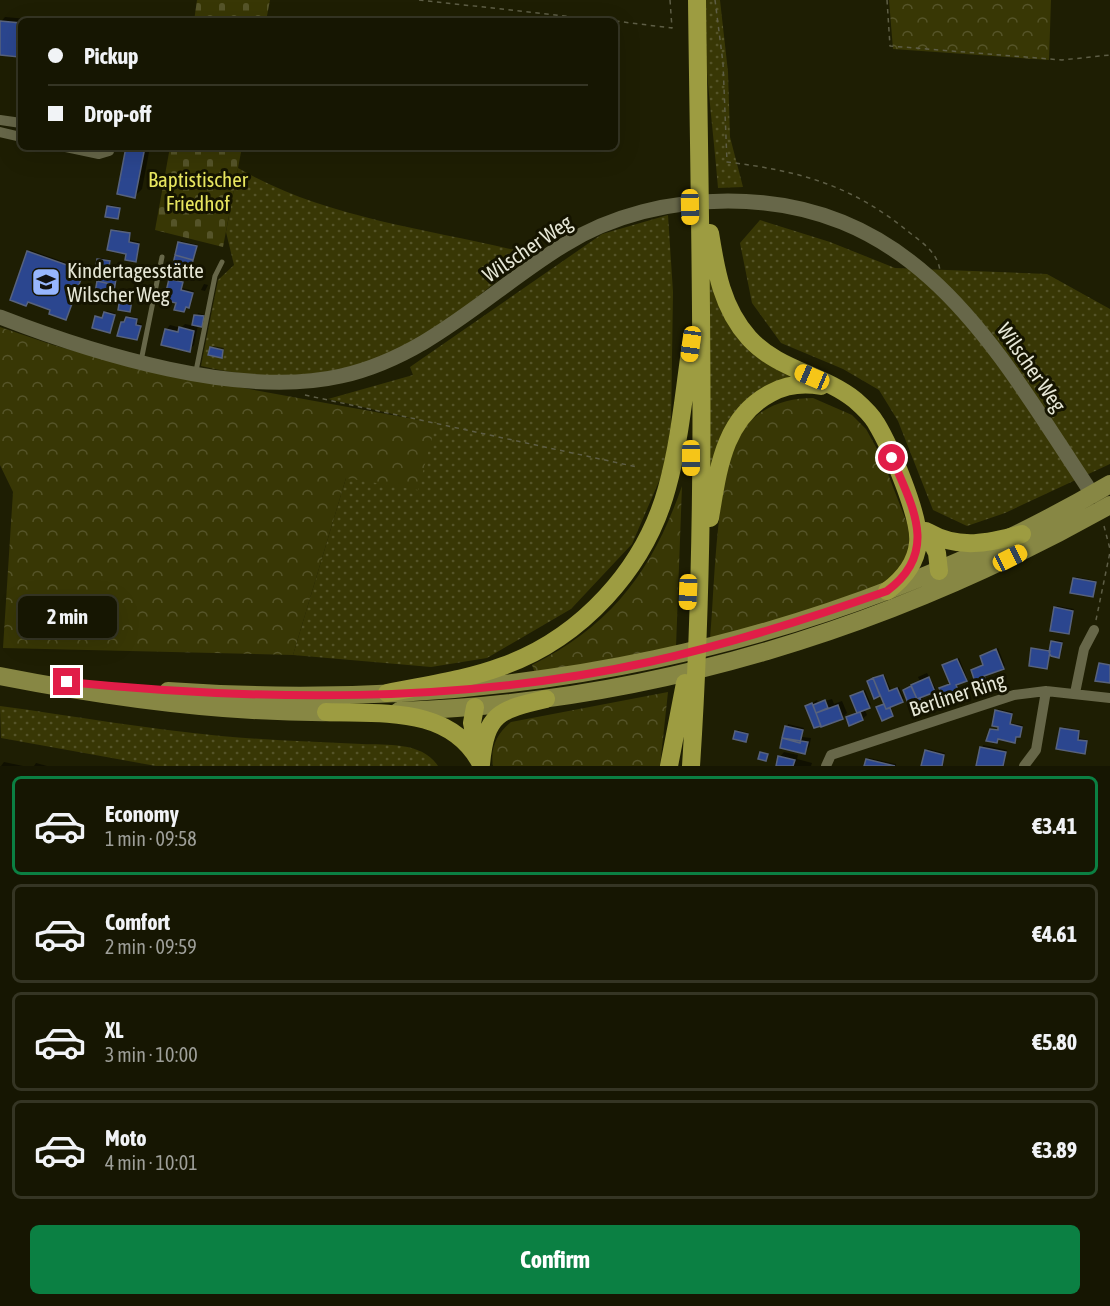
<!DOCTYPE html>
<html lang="en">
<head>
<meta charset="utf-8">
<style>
  :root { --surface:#161602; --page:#232311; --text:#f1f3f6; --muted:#9e9f99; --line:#353524; --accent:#0b8043 }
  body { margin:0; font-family:"Asap Condensed",sans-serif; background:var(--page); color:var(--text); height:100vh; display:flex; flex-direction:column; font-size:22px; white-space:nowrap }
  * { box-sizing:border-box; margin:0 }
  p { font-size:20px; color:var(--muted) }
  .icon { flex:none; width:33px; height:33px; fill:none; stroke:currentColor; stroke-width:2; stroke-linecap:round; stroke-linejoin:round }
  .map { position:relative; height:766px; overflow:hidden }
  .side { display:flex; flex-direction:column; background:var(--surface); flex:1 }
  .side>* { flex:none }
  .guide { position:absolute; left:18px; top:18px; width:600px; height:132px; border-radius:9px; box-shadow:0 6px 24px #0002,0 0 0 2px var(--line); display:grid; align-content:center; height:132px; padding:0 30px; background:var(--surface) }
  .end { position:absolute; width:27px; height:27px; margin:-14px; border:8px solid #e11d48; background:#fff; box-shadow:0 0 0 3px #fff }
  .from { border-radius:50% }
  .bubble { position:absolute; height:42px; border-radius:9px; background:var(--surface); box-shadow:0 6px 24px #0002,0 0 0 2px var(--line); font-size:20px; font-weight:700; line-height:42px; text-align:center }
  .car { position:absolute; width:18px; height:36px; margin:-18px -9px; border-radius:8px; box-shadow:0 0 4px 2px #0007; background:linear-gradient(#f5c518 24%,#345 0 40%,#f5c518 0 76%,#345 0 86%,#f5c518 0) }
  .guide b { display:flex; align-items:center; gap:21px; height:57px; font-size:22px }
  .guide b+b { border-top:2px solid var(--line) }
  .guide i { width:15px; height:15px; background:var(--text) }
  ul { padding:10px 0 0; list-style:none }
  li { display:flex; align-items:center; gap:18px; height:99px; margin:0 12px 9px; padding:0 18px; border:3px solid var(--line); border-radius:9px }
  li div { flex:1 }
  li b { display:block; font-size:22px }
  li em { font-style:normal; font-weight:700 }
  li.current { border-color:var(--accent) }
  li>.icon { width:54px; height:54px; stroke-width:1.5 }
  .action { display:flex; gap:12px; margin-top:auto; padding:12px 30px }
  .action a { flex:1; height:69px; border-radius:9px; background:var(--accent); color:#fff; font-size:24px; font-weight:700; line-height:69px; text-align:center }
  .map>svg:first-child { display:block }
  .grass { fill:url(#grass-dots) }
  .forest { fill:url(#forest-crowns) }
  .cemetery { fill:url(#cemetery-stones) }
  .shadow { fill:#0007 }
  .building { fill:#2b468f; stroke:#57627d; stroke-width:1.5 }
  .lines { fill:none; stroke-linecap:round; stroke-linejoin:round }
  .path { stroke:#5e5e46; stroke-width:1.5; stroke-dasharray:4.5 4.5; stroke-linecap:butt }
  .lane { stroke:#676749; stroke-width:5 }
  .street { stroke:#676749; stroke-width:10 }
  .secondary { stroke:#676749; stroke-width:15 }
  .primary { stroke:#878744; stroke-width:18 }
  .highway { stroke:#9d9c41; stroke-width:18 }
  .route { stroke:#e11d48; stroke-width:8 }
  .labels { text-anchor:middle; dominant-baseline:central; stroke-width:6; stroke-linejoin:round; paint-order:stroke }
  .park-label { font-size:21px; fill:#e8e65f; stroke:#151400 }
  .street-label { font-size:21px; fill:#e6e7d6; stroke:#151400 }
  .poi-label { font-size:21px; fill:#e6e7d6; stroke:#151400; text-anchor:start }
</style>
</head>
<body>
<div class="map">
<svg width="1110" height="766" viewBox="0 0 1110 766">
  <defs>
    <pattern id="grass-dots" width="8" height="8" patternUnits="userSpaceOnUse" patternTransform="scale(1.5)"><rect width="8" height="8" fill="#383705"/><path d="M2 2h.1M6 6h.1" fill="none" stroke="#555429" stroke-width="1.8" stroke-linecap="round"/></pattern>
    <pattern id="forest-crowns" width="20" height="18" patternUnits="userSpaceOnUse" patternTransform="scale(1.5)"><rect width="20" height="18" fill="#383705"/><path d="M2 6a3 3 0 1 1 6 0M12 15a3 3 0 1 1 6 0" fill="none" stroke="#555429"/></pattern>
    <pattern id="cemetery-stones" width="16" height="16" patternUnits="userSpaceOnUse" patternTransform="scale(1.5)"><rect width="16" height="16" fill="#383705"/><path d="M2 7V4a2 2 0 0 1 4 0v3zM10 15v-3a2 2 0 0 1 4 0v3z" fill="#555429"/></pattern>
  </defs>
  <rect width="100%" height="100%" fill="#1e1e03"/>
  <path class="grass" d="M 703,0 L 720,0 L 728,72 L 730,137 L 743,187 L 718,188 C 713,125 704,63 703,0 Z
    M 238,168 C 327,220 433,229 531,254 C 497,280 463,311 426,335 C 359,376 277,385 201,366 L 218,280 L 234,265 L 226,232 Z
    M 668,215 L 673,292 L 671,425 L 663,472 L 632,544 L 571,609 L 487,658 L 431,667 L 293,655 L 346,478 L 436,424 L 328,399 L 413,375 L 410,367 L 602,234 Z
    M 760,220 L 830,242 L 895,268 L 1047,274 L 1110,309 L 1110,464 L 1005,513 L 967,526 L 933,510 L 898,421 L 879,390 L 843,369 L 781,343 L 752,303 L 740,243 Z
    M 707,247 L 720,304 L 800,376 L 753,398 L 708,506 Z
    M 0,706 C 74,716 147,729 221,736 C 268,740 315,742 362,744 C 387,745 423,742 438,766 L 156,766 L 1,738 Z"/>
  <path class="forest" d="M 889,0 L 1051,0 L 1049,60 L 893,49 Z
    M 0,327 L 53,345 L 139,369 L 436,423 L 418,490 L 346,478 L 293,655 L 3,648 L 13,492 L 0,465 Z
    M 813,398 L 852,415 L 866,429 L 881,456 L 912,536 L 912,554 L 888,583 L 838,602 L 710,639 C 715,587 715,474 742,432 C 757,408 785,398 813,398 Z
    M 682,486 L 676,647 L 535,673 L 532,665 C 613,625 653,569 682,486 Z
    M 668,692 L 660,766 L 493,766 C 490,747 497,734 511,722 Z"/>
  <path class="cemetery" d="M 197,0 L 270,0 L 266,21 L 194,21 Z
    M 170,147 L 242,147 L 223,247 L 155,230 Z"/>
  <path class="shadow" d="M 5,17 L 27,19 L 21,21 L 19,55 L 0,53 L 1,22 Z
    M 128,147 L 150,147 L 142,189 L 135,196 Z
    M 110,205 L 121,207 L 118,218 L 108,207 Z
    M 114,229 L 131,232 L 130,240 L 140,242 L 136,260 L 112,230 Z
    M 181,241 L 198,245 L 189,272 L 179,243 Z
    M 30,250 L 84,269 L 66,319 L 52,309 L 29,301 L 26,305 Z
    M 100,258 L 111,260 L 111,263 L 109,265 L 98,260 Z
    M 102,268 L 118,271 L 112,295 L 100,270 Z
    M 172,278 L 184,281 L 182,288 L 194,291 L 191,304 L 184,311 L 178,301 L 171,280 Z
    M 204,284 L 208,285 L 205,291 L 201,290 Z
    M 124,297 L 133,299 L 129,311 L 122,299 Z
    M 107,311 L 115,313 L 110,331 L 96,317 L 104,317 Z
    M 198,313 L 205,315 L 204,323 L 198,325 L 194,345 L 189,350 L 166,330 L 170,325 L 181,328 L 185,324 L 194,326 Z
    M 129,316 L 138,318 L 137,323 L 142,324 L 137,339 L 122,322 Z
    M 213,346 L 224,348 L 221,356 L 211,348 Z
    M 1076,577 L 1097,581 L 1093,596 L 1074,579 Z
    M 1057,606 L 1074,609 L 1069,633 L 1056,608 Z
    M 1055,640 L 1063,641 L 1061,654 L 1059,656 L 1050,651 L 1046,667 L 1033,649 L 1051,649 Z
    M 998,648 L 1005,666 L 985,674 L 986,683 L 972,670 L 985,665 L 983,654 Z
    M 959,658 L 967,678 L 957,683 L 959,692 L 942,687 L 951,683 L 945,664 Z
    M 927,673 L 936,689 L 922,696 L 924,703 L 912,709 L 904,690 L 920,681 L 918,677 Z
    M 884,674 L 891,690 L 899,687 L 904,699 L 891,705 L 893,715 L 878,707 L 885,703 L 881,694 L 875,697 L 871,679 Z
    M 865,690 L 871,705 L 864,708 L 867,715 L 862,719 L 847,718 L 858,711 L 854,695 Z
    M 832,699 L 834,704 L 842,701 L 847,713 L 842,718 L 815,726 L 807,706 L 817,700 L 818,703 Z
    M 998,709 L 1013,712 L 1011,723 L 1023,725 L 1021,734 L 1015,741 L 999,738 L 997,741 L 992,730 L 1000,729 Z
    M 788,724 L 804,728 L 802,737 L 811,738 L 809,747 L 805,752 L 782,747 Z
    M 1063,727 L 1080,730 L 1079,738 L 1088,740 L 1084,752 L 1061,729 Z
    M 738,730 L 749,733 L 746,741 L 737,732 Z
    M 983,745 L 1007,750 L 1004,766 L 978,766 Z
    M 928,749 L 945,753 L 943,766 L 923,766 Z
    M 784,752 L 798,755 L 797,759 L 812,763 L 811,766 L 778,766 L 780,757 Z
    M 869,758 L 896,764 L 896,766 L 866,766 Z
    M 4,762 L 23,766 L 1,766 Z
    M 36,763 L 47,766 L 34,766 Z"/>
  <path class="building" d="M 0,21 L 21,23 L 19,57 L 0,55 Z
    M 126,147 L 145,147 L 135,198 L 117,194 Z
    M 107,206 L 120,208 L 118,219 L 105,217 Z
    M 111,230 L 130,233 L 129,242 L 139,244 L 136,262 L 125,260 L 126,254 L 107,250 Z
    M 178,242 L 197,246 L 193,260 L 175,255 Z
    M 27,251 L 84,271 L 66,320 L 49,314 L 50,310 L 28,302 L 26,306 L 10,300 Z
    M 175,255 L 193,260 L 190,273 L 172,269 Z
    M 97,259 L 110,261 L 109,267 L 96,267 Z
    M 99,269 L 117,272 L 115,285 L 97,281 Z
    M 169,279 L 183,282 L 181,290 L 193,293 L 189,308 L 186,307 L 184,312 L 174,310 L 176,303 L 164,300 Z
    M 97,281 L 115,285 L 113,297 L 95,293 Z
    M 120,298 L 132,300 L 130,312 L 118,310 Z
    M 104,312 L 115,315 L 110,333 L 92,328 L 95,316 L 102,318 Z
    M 194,315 L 204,316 L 202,327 L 192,325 Z
    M 126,317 L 137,319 L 136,325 L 141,326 L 137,340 L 117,336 L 121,322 L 124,322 Z
    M 179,327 L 194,331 L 190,352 L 161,345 L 165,329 L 178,332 Z
    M 210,347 L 223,350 L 222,358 L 208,355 Z
    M 1073,578 L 1096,582 L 1093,597 L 1070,593 Z
    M 1054,607 L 1073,611 L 1069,634 L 1050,631 Z
    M 1051,641 L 1062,643 L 1059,658 L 1051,656 L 1049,652 Z
    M 1031,648 L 1050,651 L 1047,669 L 1029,666 Z
    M 996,649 L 1004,669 L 984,676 L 987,684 L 977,688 L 971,670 L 983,665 L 980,656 Z
    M 957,659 L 967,681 L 956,685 L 960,694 L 944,700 L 939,688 L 950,684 L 942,665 Z
    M 1099,663 L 1110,665 L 1110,683 L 1095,681 Z
    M 883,675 L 889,691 L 897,688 L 903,702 L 886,709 L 873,678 Z
    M 929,677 L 935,692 L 917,699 L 911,685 Z
    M 873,678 L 880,696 L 874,699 L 867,681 Z
    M 911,686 L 917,699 L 920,698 L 923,706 L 911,711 L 903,690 Z
    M 863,691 L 870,708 L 857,713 L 850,696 Z
    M 825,700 L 828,708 L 816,713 L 813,705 Z
    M 812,703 L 821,726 L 814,728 L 805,706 Z
    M 884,704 L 886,709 L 890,708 L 893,716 L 882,721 L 876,707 Z
    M 838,705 L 843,719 L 821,727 L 816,713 Z
    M 995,710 L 1012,714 L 1010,724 L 1022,727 L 1020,737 L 1016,737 L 1015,743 L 998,739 L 997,743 L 986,741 L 990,729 L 998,730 L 998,727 L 992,726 Z
    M 860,712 L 863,720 L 849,726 L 846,717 Z
    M 785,726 L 803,730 L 800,743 L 782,738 Z
    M 1060,728 L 1079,731 L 1078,740 L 1087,741 L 1085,754 L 1056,749 Z
    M 735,731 L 748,734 L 746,742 L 733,739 Z
    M 782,738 L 808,742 L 805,754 L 780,748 Z
    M 980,747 L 1006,752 L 1003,766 L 976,766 Z
    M 925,750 L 944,755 L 942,766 L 921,766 Z
    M 760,752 L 768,754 L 766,761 L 758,759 Z
    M 778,756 L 795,760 L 793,766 L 776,766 Z
    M 866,759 L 895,766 L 864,766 Z"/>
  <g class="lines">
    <path class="path" d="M 419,0 L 611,21
      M 715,0 L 723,63 L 727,162 C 800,171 852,185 910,233 C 923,243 938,253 940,271
      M 887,0 L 890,46 L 1062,60 L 1110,55
      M 615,21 L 672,28 L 670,0
      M 305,395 L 637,467
      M 1104,526 L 1110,549
      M 1096,620 L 1110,552"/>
    <path class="lane" d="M 141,361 L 162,257
      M 196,371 L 215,276 L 222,262"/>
    <path class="street" d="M 0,120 L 21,123
      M 0,132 L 21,137
      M 66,147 L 99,154 L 109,151 L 109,147
      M 1075,693 L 1084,649 L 1094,630
      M 826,766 L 831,755 L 1014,695 L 1046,691 L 1110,698
      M 1024,766 L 1036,750 L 1046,691"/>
    <path class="secondary" d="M 0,317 C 95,354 240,399 341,376 C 430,356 489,291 564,245 C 612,215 671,201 728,201 C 918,201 995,347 1087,486"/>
    <path class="primary" d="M 0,676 C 112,698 227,714 341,712
      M 168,691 C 499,714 822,652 1110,484
      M 399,711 C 650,703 892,628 1110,505"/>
    <path class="highway" d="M 710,233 C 716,271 722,308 749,338 C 778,370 822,374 855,400 C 863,407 871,414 876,423 C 890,446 921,518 918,543 C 916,564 903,579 887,591
      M 710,518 C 718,471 723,418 771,393 C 786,385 804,383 821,386
      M 926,531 L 937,553 L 939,571
      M 928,532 C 959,550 989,543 1022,534
      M 387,693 C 426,685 466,680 503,666 C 581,638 645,569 667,488 C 680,441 684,392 691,344
      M 475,707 L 472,723 L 478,752
      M 326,712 C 383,714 451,706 481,764
      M 481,764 C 486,713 499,710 546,699
      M 669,766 L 685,683
      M 691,766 C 708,511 700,255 697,0"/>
  </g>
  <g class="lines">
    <path class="route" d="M 67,682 C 260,701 459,704 649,662 C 730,644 808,619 887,591 C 940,552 912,506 892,458"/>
  </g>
  <defs>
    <g id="school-square" transform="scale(1.5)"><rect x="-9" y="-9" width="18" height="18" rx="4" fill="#97b6fd" stroke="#151400"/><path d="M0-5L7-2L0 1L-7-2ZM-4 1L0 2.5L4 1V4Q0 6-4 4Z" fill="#111"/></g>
  </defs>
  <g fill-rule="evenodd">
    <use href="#school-square" x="46" y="282"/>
  </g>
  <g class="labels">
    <g class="park-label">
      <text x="198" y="179">Baptistischer<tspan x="198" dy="24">Friedhof</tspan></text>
    </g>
    <g class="street-label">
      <text transform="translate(527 248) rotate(-34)">Wilscher Weg</text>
      <text transform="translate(1032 367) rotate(55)">Wilscher Weg</text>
      <text transform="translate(957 694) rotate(-18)">Berliner Ring</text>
    </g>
    <g class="poi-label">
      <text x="67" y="270">Kindertagesstätte<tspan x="67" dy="24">Wilscher Weg</tspan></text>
    </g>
  </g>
</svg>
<i class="end from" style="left:892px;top:458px"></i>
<i class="end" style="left:67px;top:682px"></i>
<div class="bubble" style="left:18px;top:596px;width:99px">2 min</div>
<i class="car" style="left:690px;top:207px;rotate:179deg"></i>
<i class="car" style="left:691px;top:344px;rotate:188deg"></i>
<i class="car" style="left:812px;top:377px;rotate:293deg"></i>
<i class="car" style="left:691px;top:458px;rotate:180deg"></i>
<i class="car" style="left:1010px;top:558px;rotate:63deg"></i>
<i class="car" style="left:688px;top:592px;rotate:182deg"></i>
<div class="guide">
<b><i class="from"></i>Pickup</b>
<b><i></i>Drop-off</b>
</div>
</div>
<section class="side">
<ul>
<li class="current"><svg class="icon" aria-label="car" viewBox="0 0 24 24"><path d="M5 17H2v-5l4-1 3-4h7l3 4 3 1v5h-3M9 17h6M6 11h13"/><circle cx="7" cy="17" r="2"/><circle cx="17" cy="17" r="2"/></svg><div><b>Economy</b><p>1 min · 09:58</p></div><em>€3.41</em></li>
<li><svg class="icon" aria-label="car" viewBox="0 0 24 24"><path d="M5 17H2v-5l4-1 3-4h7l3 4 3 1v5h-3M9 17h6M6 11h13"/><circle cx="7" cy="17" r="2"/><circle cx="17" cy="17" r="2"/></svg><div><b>Comfort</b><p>2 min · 09:59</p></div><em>€4.61</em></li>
<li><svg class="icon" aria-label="car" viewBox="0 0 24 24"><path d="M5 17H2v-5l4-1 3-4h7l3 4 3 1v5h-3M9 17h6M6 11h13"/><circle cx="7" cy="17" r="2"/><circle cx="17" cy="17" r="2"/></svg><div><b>XL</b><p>3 min · 10:00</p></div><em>€5.80</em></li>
<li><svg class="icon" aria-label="car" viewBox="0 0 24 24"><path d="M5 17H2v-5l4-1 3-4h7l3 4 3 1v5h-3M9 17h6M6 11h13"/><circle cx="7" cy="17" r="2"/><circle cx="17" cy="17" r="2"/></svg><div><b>Moto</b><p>4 min · 10:01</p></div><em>€3.89</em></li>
</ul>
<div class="action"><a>Confirm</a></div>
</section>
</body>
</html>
